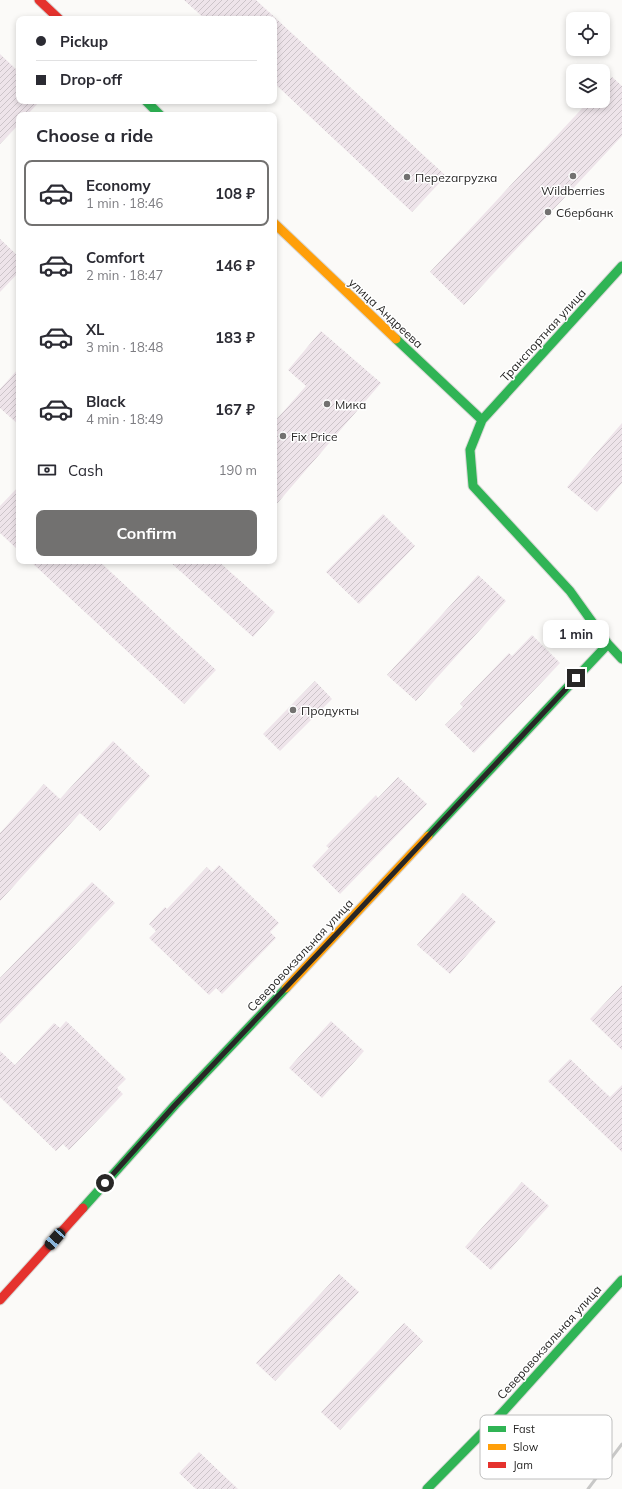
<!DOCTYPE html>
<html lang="en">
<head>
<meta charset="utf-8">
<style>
  :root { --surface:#fff; --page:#f2f2f3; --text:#2b2b33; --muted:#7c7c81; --line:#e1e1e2; --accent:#727170 }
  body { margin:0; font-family:Mulish,sans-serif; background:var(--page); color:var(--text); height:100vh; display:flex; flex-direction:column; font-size:15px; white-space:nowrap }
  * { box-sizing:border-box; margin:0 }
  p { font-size:13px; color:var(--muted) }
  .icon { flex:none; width:22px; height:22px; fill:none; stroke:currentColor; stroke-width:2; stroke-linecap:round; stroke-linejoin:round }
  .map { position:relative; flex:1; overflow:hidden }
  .sheet { position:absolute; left:16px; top:112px; width:261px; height:452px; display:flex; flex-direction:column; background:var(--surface); border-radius:8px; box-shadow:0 2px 6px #0003 }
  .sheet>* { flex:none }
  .guide { position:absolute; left:16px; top:16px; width:261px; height:88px; border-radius:8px; box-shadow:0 2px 6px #0003; display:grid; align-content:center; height:88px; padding:0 20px; background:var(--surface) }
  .fabs { position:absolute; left:566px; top:12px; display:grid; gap:8px }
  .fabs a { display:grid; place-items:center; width:44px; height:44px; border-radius:8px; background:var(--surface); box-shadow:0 2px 6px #0003; font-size:20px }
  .end { position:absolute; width:18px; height:18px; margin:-9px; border:5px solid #282726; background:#fff; box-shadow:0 0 0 2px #fff }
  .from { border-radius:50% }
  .bubble { position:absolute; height:28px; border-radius:8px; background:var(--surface); box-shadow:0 2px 6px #0003; font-size:13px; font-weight:700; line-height:28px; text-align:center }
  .car { position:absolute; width:12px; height:24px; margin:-12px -6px; border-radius:5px; box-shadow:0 0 3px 1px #0007; background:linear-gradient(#222 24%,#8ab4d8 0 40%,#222 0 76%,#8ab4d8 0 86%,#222 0) }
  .guide b { display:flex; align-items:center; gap:14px; height:38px; font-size:15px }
  .guide b+b { border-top:1px solid var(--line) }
  .guide i { width:10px; height:10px; background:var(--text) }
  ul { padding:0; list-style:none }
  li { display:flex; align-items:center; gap:12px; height:66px; margin:0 8px 6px; padding:0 12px; border:2px solid transparent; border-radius:8px }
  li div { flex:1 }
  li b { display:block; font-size:15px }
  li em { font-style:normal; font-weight:700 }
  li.on { border-color:var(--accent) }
  li>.icon { width:36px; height:36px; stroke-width:1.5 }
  h2 { padding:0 20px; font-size:18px; line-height:48px }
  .pay { display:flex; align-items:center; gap:10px; height:44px; padding:0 20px; font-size:15px }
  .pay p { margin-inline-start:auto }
  .button { display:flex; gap:8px; margin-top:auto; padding:8px 20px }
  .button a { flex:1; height:46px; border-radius:8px; background:var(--accent); color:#fff; font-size:16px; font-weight:700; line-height:46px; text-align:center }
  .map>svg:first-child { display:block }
  .building { fill:url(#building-hatch) }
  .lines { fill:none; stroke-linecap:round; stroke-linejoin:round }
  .fast-casing { stroke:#d8d8d6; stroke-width:11 }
  .slow-casing { stroke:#d8d8d6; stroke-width:11 }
  .jam-casing { stroke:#d8d8d6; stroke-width:11 }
  .fast { stroke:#30b455; stroke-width:9 }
  .slow { stroke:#ff9f0a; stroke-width:9 }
  .jam { stroke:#e5322d; stroke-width:9 }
  .rail { stroke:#c8c8c7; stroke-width:3 }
  .route { stroke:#282726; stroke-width:5 }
  .poi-dot { fill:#727170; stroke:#fff; stroke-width:1.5 }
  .labels { text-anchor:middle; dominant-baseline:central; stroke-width:3; stroke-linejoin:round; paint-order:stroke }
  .poi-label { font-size:12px; fill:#282726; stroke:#fff; text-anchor:start }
  .street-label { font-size:12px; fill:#282726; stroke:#fff }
  .key { fill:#fff; stroke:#bebebe; stroke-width:1 }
  .key-label { font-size:11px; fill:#282726 }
</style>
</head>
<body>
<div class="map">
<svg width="622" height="1489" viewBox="0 0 622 1489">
  <defs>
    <pattern id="building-hatch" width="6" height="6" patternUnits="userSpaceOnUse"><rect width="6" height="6" fill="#eee4ea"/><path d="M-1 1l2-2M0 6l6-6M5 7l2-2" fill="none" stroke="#ccc4c9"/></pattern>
  </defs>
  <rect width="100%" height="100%" fill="#fbfaf8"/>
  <path class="building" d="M 184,0 L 256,0 L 446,176 L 412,212 L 274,83 L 274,19 L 205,19 Z
    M 0,54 L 19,72 L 19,101 L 40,101 L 27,115 L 19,115 L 19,124 L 0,144 Z
    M 612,77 L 622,86 L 622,136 L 464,305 L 430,272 L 589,101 L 603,101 L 603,86 Z
    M 0,239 L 19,257 L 19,272 L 0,292 Z
    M 321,331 L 381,383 L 274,507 L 274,422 L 306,386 L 288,370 Z
    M 19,368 L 19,425 L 0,408 L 0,389 Z
    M 622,423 L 622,483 L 597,512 L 567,487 Z
    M 19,486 L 19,551 L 0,533 L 0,506 Z
    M 383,514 L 415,546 L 359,604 L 326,572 Z
    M 30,561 L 99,561 L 216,670 L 184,704 Z
    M 169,561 L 218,561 L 275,612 L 253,637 Z
    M 478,575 L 506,601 L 416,701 L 387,675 Z
    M 532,635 L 560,663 L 474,753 L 445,725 L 463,707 L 460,704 L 509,653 L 512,656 Z
    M 315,681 L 332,699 L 280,751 L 263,734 Z
    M 113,741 L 150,776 L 100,831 L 80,813 L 0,901 L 0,833 L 44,784 L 60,799 Z
    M 398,777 L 427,804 L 340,894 L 312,866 L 329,848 L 326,846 L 376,795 L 378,798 Z
    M 219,865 L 279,923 L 270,932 L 276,938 L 222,994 L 216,988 L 209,995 L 149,938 L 156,931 L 149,924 L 165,907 L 167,909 L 207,867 L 212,872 Z
    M 92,882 L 115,903 L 0,1024 L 0,978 Z
    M 463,893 L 496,922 L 450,974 L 417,945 Z
    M 622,985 L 622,1050 L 590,1019 Z
    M 66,1021 L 126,1079 L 117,1088 L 123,1094 L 69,1150 L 63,1144 L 56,1151 L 0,1097 L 0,1051 L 15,1065 L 54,1023 L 60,1028 Z
    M 331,1021 L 364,1051 L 322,1098 L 289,1068 Z
    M 570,1059 L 610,1097 L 622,1085 L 622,1152 L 548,1081 Z
    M 522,1182 L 549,1206 L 491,1270 L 465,1247 Z
    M 339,1274 L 359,1292 L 275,1381 L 256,1363 Z
    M 404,1323 L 423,1341 L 340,1430 L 321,1412 Z
    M 199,1452 L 238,1489 L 196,1489 L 179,1473 Z"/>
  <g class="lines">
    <g class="fast-casing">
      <path id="fast" d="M 146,101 L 160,115
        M 396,339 L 482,420
        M 608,644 L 570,591 L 473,486 L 470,450 L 482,420 L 622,266
        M 428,836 L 608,644 L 622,659
        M 83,1208 L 175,1105 L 286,988
        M 427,1489 L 502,1413 L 622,1280"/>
    </g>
    <g class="slow-casing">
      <path id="slow" d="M 274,223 L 396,339
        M 286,988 L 428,836"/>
    </g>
    <g class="jam-casing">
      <path id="jam" d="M 39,0 L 59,19
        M 0,1300 L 83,1208"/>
    </g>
    <use href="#fast" class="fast"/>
    <use href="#slow" class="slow"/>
    <use href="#jam" class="jam"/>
    <path class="rail" d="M 588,1489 L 622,1444"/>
  </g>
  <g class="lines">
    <path class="route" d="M 105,1183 L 175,1105 L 331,940 L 576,678"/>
  </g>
  <g class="poi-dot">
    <circle cx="573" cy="176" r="4"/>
    <circle cx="407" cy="177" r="4"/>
    <circle cx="548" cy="212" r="4"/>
    <circle cx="327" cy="404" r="4"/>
    <circle cx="283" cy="436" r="4"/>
    <circle cx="293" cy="710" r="4"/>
  </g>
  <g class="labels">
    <g class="poi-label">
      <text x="415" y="177">Переzагруzка</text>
      <text x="573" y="190" text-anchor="middle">Wildberries</text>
      <text x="556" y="212">Сбербанк</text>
      <text x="335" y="404">Мика</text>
      <text x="291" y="436">Fix Price</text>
      <text x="301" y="710">Продукты</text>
    </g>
    <g class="street-label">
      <text transform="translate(386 313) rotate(43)">улица Андреева</text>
      <text transform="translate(543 335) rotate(-48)">Транспортная улица</text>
      <text transform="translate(300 955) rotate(-47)">Северовокзальная улица</text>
      <text transform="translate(549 1342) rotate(-48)">Северовокзальная улица</text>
    </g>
  </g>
  <rect x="480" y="1415" width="132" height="64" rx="6" class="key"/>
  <rect x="488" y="1426" width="18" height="6" fill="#30b455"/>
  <rect x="488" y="1444" width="18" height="6" fill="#ff9f0a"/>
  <rect x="488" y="1462" width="18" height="6" fill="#e5322d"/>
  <g class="key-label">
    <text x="513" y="1433">Fast</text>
    <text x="513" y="1451">Slow</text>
    <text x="513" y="1469">Jam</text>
  </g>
</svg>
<div class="fabs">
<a><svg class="icon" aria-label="locate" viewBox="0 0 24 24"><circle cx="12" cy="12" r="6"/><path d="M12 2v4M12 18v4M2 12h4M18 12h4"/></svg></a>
<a><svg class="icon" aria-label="layers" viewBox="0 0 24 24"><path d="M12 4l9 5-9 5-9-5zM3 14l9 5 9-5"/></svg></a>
</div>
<i class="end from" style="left:105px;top:1183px"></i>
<i class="end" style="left:576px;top:678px"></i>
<div class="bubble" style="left:543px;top:620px;width:66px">1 min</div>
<i class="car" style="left:55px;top:1239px;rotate:221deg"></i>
<div class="guide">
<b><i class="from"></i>Pickup</b>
<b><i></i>Drop-off</b>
</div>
<section class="sheet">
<h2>Choose a ride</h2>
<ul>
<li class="on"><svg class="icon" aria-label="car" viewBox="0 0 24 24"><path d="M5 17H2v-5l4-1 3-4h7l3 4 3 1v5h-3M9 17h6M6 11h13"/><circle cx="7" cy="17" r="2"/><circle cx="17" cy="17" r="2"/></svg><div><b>Economy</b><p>1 min · 18:46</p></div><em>108 ₽</em></li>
<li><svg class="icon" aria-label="car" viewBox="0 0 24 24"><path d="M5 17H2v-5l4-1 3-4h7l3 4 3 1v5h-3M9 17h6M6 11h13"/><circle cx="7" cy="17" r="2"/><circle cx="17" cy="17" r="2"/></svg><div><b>Comfort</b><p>2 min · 18:47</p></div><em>146 ₽</em></li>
<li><svg class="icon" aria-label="car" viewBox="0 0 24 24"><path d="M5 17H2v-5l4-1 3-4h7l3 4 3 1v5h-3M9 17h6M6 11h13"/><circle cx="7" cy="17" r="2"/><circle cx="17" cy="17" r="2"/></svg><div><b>XL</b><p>3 min · 18:48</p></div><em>183 ₽</em></li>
<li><svg class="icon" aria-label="car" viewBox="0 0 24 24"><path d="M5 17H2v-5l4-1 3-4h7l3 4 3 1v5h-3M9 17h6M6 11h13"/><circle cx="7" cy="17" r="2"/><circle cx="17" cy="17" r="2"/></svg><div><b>Black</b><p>4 min · 18:49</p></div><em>167 ₽</em></li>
</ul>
<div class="pay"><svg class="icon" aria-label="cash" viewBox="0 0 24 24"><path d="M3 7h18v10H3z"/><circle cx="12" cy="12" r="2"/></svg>Cash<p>190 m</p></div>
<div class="button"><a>Confirm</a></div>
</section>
</div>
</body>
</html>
